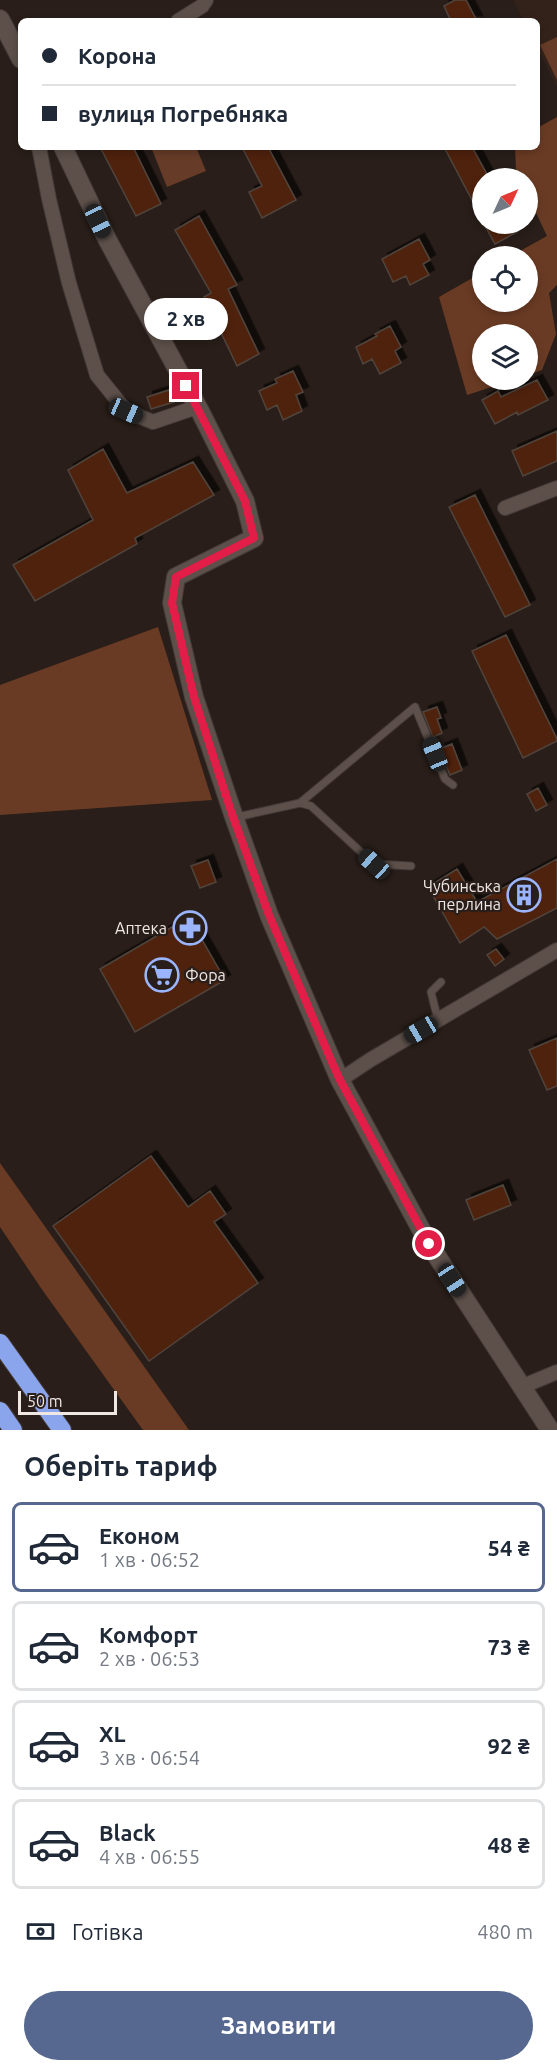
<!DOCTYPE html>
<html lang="uk">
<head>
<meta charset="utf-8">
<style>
  :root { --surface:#fff; --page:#f6f6f7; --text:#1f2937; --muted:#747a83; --line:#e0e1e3; --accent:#566890 }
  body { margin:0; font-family:Ubuntu,sans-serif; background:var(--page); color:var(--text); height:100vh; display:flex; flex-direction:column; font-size:22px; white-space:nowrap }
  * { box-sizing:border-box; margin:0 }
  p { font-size:20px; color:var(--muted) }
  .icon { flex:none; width:33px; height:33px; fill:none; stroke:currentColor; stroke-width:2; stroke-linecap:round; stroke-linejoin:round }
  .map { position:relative; height:1430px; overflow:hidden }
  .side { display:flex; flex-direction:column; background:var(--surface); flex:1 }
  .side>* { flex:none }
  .top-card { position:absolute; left:18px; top:18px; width:522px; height:132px; border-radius:9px; box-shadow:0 3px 9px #0003; display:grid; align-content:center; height:132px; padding:0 24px; background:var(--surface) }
  .needle { width:39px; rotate:46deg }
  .tools { position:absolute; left:472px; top:168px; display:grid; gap:12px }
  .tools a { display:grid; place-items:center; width:66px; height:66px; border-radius:50%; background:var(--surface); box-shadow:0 3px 9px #0003; font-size:30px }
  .scale { position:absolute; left:18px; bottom:15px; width:99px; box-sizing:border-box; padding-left:6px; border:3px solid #efe7e4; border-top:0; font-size:16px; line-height:21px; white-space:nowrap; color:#efe7e4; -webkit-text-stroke:4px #291e19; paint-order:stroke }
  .end { position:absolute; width:27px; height:27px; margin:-14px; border:8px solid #e11d48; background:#fff; box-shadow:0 0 0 3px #fff }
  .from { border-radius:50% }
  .bubble { position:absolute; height:42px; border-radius:21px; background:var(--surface); box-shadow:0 3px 9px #0003; font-size:20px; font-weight:700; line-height:42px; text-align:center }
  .car { position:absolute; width:18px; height:36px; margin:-18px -9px; border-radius:8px; box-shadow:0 0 4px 2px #0007; background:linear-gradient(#222 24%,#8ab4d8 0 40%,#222 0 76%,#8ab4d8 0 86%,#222 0) }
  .top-card b { display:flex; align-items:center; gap:21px; height:57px; font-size:22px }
  .top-card b+b { border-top:2px solid var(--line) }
  .top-card i { width:15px; height:15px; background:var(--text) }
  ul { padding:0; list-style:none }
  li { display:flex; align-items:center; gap:18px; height:90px; margin:0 12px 9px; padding:0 12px; border:3px solid var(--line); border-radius:9px }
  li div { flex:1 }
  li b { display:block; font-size:22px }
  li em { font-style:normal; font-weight:700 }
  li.active { border-color:var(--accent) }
  li>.icon { width:54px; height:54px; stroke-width:1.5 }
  h2 { padding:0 24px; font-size:27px; line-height:72px }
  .pay { display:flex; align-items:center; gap:15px; height:66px; padding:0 24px; font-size:22px }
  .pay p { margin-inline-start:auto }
  .cta { display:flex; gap:12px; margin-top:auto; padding:12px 24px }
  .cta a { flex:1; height:69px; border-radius:36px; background:var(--accent); color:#fff; font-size:24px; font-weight:700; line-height:69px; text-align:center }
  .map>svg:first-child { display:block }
  .built { fill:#332219 }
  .green { fill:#663c28 }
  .forest { fill:#6a3b24 }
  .building { fill:#50240c; stroke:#50443e; stroke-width:1.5; filter:url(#shadow) }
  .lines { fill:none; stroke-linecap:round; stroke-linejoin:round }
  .lane-casing { stroke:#433936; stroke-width:9 }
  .street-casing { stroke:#433936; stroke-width:16 }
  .secondary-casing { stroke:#433936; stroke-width:20 }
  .highway-casing { stroke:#433936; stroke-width:20 }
  .lane { stroke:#5d504a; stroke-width:7 }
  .street { stroke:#5d504a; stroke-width:14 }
  .secondary { stroke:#5d504a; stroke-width:18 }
  .highway { stroke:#8ba5ed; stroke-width:18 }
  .route { stroke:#e11d48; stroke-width:8 }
  .labels { text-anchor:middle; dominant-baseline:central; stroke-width:4.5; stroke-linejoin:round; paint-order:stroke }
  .poi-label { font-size:16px; fill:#efe7e4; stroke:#291e19; text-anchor:end }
</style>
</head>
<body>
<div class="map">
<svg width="557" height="1430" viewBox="0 0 557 1430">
  <defs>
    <filter id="shadow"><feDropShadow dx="5.5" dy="-5.5" stdDeviation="0" flood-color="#0009"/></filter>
  </defs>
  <rect width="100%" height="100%" fill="#291e19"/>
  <path class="built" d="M 513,0 L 557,0 L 557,87 L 537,47 L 537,21 L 524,21 Z"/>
  <path class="green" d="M 557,37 L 557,80 L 540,45 Z
    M 151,147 L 196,147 L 206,171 L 167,187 Z"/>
  <path class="forest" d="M 557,117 L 557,285 L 549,293 L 556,334 L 542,370 L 528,375 L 528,334 L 483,334 L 483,380 L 513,380 L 467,395 L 439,297 L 483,272 L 483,302 L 528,302 L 528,256 L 511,256 L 547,236 L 528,196 L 528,178 L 520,178 L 516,170 L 515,147 L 537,147 L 537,128 Z
    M 158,627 L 212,800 L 0,815 L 0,685 Z
    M 0,1163 L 189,1430 L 143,1430 L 43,1291 L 0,1227 Z"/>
  <path class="building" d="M 455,0 L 466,0 L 477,21 L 451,21 L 444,6 Z
    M 100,147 L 133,147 L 161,204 L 136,216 Z
    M 242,147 L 268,147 L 296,200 L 262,218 L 249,192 L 262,186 Z
    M 444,147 L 472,147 L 489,178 L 483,178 L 483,221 Z
    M 199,216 L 237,285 L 228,289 L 259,354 L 237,366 L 204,297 L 211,293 L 175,230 Z
    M 484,224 L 513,224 L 517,232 L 495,244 Z
    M 419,239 L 430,260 L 423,264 L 429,275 L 410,285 L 406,276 L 393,282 L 382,259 Z
    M 390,326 L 401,347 L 395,351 L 401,363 L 380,374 L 372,359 L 363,364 L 356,347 L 377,336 L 375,334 Z
    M 293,371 L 303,392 L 296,395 L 302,411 L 283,420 L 277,405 L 267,410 L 259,391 L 277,383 L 275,379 Z
    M 537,380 L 548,400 L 518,415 L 517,412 L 495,424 L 482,400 L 498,391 L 501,397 Z
    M 169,390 L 174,402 L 151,409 L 147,397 Z
    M 557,431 L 557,461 L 523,476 L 512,451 Z
    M 103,449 L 127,493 L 193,462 L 214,495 L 135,538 L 137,544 L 35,601 L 13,565 L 93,520 L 68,470 Z
    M 475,495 L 530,605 L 505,617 L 449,507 Z
    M 506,635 L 557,739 L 557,741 L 523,758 L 472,651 Z
    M 437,707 L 441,718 L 437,719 L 442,733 L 433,737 L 423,712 Z
    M 452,744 L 462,770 L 450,775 L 439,749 Z
    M 538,788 L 547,805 L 536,811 L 527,794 Z
    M 557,859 L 557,908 L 497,939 L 484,927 L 460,943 L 428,887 L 457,869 L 477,902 Z
    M 208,860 L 216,882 L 200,888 L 191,866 Z
    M 189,917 L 225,980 L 135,1032 L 100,969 Z
    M 496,949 L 504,959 L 495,966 L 487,955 Z
    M 557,1038 L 557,1086 L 547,1090 L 529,1050 Z
    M 151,1156 L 188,1207 L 210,1191 L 226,1214 L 214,1222 L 258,1283 L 149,1361 L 53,1226 Z
    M 503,1185 L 511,1205 L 474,1220 L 466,1200 Z"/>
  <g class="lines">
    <g class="lane-casing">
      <path id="lane" d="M 300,803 L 311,806 L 374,864 L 411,866
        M 237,817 L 300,803 L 415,707 L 445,779 L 453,785
        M 438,1020 L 431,992 L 441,982"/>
    </g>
    <g class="street-casing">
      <path id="street" d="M 178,21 L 202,6 L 206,0
        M 39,147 L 49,199 L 69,283 L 97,375 L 126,411 L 153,422 L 197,407
        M 505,508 L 557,488
        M 340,1080 L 370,1060 L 557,950
        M 521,1387 L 557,1372"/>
    </g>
    <g class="secondary-casing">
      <path id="secondary" d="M 0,19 L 21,59
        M 63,147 L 107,239 L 201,413 L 245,501 L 254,538 L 176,577 L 172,603 L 194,697 L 233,814 L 269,915 L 340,1080 L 429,1244 L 550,1430"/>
    </g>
    <g class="highway-casing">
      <path id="highway" d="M 0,1343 L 62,1430
        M 0,1411 L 13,1430"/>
    </g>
    <use href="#lane" class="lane"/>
    <use href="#street" class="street"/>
    <use href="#secondary" class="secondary"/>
    <use href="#highway" class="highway"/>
  </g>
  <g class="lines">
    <path class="route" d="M 186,386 L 245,501 L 254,538 L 176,577 L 172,603 L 194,697 L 232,814 L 269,915 L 331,1060 L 340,1080 L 429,1244"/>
  </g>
  <defs>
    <g id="building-ring" transform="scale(1.725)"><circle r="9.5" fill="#291e19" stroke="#9ab5fd" stroke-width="1.5"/><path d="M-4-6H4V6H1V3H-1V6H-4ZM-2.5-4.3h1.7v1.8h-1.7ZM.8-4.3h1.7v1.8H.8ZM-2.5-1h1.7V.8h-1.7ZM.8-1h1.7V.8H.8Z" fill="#9ab5fd"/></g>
    <g id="pharmacy-ring" transform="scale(1.725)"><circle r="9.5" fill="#291e19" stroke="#9ab5fd" stroke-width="1.5"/><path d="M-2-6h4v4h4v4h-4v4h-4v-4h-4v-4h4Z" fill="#9ab5fd"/></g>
    <g id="supermarket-ring" transform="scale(1.725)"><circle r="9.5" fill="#291e19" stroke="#9ab5fd" stroke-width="1.5"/><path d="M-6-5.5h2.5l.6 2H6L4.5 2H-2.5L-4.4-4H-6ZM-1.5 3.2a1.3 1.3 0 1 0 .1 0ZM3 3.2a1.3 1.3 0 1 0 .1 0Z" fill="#9ab5fd"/></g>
  </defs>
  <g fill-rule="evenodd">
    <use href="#building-ring" x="524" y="895"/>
    <use href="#pharmacy-ring" x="190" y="928"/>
    <use href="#supermarket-ring" x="162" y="975"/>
  </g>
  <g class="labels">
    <g class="poi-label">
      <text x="501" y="886">Чубинська<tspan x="501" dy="18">перлина</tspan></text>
      <text x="167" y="928">Аптека</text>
      <text x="185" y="975" text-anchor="start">Фора</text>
    </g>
  </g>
</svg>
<div class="tools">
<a><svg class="needle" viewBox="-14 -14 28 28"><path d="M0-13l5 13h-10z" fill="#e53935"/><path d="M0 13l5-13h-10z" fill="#747a83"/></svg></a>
<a><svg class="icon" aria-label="locate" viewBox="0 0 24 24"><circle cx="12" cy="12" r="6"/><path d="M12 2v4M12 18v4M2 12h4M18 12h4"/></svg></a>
<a><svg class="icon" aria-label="layers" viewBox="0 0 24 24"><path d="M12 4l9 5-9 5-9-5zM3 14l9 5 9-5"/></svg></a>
</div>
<div class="scale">50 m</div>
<i class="end from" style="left:429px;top:1244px"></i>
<i class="end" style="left:186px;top:386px"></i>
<div class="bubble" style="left:144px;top:298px;width:84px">2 хв</div>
<i class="car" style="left:98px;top:221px;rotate:155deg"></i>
<i class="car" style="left:126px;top:411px;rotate:114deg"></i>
<i class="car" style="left:435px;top:754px;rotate:338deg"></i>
<i class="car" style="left:374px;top:864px;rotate:312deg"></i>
<i class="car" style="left:421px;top:1030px;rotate:240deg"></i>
<i class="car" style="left:452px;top:1280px;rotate:147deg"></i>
<div class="top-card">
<b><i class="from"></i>Корона</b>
<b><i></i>вулиця Погребняка</b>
</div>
</div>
<section class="side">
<h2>Оберіть тариф</h2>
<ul>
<li class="active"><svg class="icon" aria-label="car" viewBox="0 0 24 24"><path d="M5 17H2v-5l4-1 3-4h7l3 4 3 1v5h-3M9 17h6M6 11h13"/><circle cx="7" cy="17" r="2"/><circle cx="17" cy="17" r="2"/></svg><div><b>Економ</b><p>1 хв · 06:52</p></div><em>54 ₴</em></li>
<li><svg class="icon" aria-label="car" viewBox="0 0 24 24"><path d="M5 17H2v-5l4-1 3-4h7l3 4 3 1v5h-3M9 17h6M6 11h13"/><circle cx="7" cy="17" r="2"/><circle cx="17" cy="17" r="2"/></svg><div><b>Комфорт</b><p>2 хв · 06:53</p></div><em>73 ₴</em></li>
<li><svg class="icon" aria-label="car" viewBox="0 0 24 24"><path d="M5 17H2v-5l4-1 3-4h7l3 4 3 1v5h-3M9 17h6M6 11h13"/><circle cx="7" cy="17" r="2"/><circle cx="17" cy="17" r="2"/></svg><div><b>XL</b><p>3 хв · 06:54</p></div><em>92 ₴</em></li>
<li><svg class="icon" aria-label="car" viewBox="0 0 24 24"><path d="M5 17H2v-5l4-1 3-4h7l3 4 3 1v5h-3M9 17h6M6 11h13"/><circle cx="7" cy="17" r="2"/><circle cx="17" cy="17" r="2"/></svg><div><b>Black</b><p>4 хв · 06:55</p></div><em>48 ₴</em></li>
</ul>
<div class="pay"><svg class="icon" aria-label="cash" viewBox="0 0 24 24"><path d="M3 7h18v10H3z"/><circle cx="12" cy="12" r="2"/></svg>Готівка<p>480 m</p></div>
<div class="cta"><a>Замовити</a></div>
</section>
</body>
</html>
